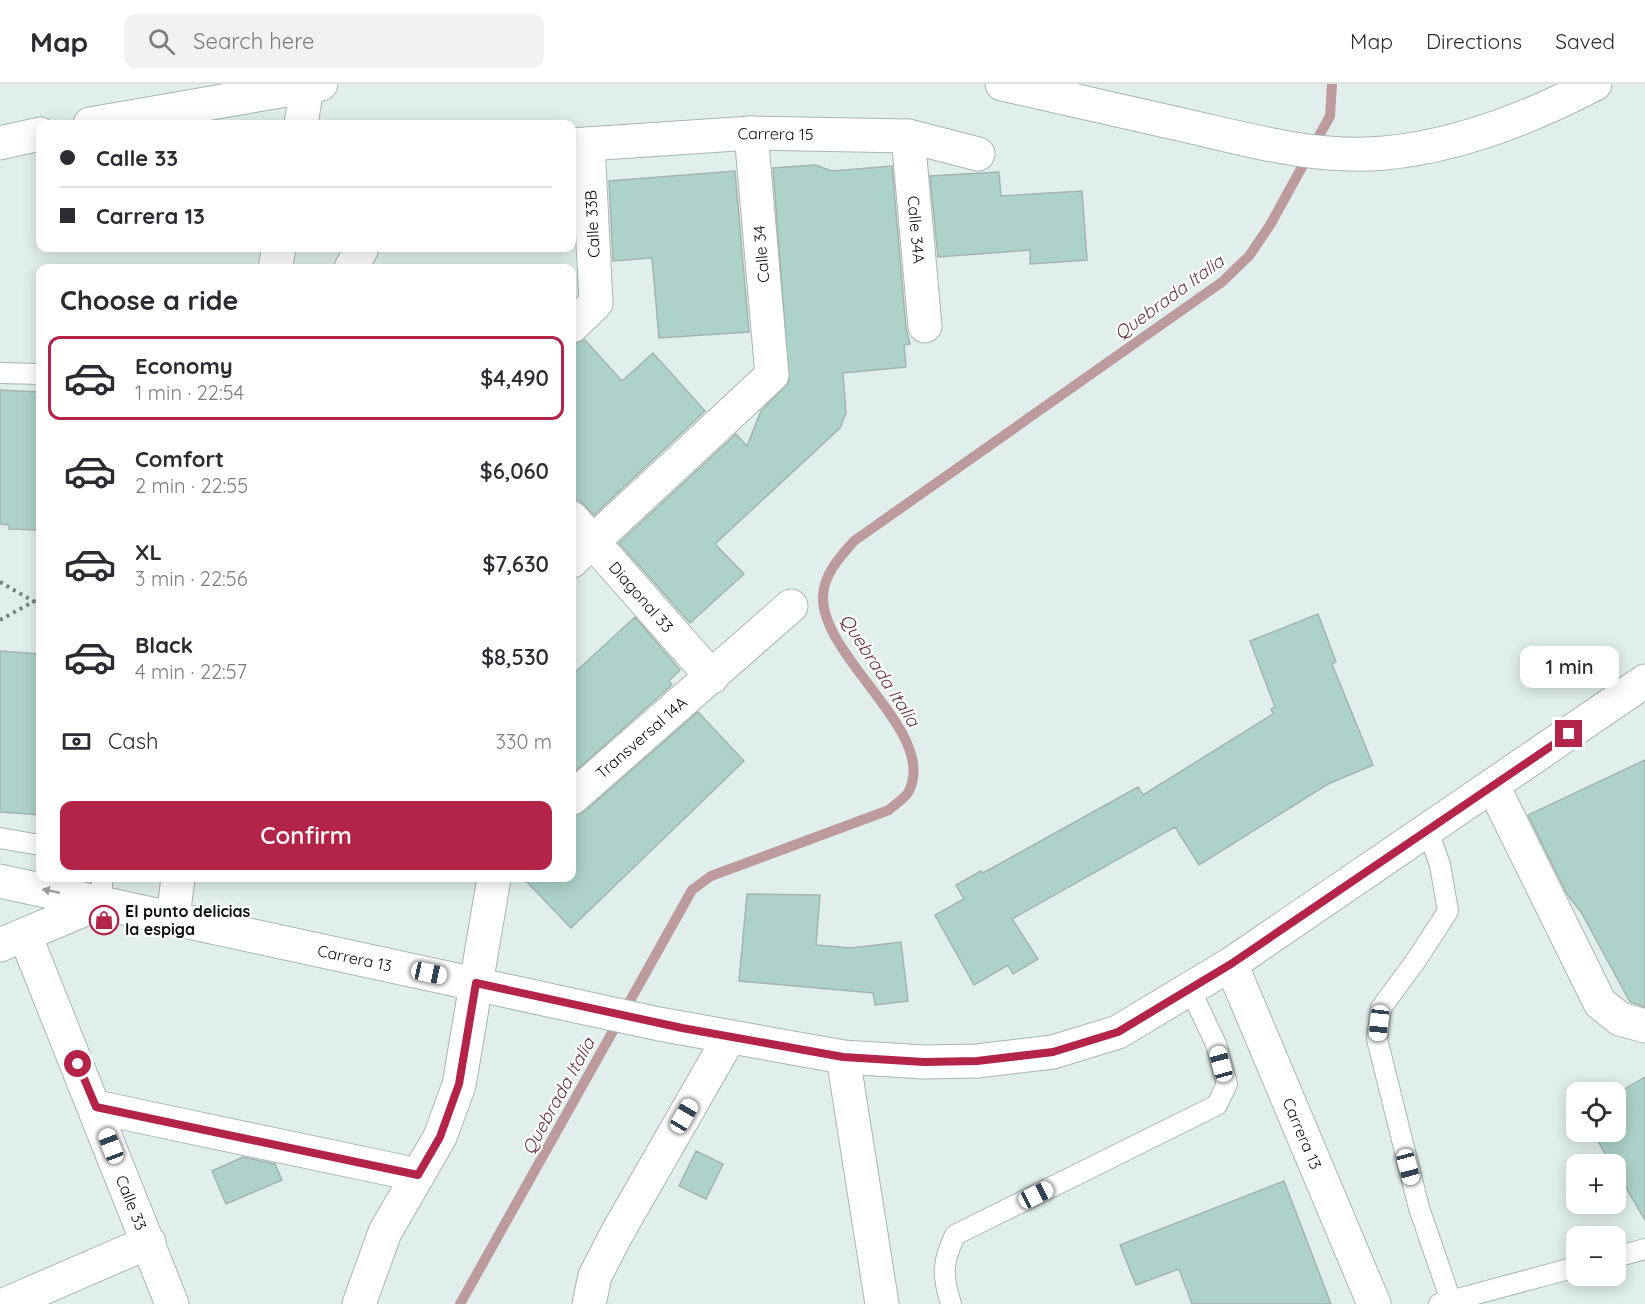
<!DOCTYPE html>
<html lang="en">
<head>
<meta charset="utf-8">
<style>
  :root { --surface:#fff; --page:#f2f2f3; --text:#2b2b33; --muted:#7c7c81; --line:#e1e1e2; --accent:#b42348 }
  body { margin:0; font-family:Quicksand,sans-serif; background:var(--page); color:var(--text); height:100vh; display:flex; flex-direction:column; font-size:22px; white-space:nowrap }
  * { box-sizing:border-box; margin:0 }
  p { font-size:20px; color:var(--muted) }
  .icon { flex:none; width:33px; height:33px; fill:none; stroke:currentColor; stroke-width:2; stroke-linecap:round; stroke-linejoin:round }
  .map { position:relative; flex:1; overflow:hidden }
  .drawer { position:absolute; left:36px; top:180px; width:540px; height:618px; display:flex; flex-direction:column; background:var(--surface); border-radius:12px; box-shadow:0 3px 15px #0003 }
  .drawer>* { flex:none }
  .banner { position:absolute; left:36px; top:36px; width:540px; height:132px; border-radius:12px; box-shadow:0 3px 15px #0003; display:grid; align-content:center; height:132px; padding:0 24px; background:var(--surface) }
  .buttons { position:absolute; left:1566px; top:998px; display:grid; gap:12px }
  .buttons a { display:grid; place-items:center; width:60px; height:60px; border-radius:12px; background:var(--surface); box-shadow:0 3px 15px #0003; font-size:30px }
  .end { position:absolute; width:27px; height:27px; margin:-14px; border:8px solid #b42348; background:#fff; box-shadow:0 0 0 3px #fff }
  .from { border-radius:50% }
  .bubble { position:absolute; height:42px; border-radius:12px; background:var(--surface); box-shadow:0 3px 15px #0003; font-size:20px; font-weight:600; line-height:42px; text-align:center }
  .car { position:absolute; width:18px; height:36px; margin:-18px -9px; border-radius:8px; box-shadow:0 0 4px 2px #0007; background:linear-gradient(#fff 24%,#345 0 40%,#fff 0 76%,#345 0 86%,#fff 0) }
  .banner b { display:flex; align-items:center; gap:21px; height:57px; font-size:22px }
  .banner b+b { border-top:2px solid var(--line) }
  .banner i { width:15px; height:15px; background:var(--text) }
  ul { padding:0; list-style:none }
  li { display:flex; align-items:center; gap:18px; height:84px; margin:0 12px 9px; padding:0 12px; border:3px solid transparent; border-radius:12px }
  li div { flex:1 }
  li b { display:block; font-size:22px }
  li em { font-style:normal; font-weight:600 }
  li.active { border-color:var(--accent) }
  li>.icon { width:54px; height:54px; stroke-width:1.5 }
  h2 { padding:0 24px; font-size:27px; line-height:72px }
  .pay { display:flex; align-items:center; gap:15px; height:66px; padding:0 24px; font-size:22px }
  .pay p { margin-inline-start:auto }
  .primary-button { display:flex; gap:12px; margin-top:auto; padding:12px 24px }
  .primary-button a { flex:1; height:69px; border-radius:12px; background:var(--accent); color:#fff; font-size:24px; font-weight:600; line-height:69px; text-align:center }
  header { display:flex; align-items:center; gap:36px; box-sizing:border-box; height:84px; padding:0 30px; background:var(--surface); border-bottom:2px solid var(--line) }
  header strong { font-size:28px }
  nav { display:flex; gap:33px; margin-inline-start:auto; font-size:21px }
  .search { width:420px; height:54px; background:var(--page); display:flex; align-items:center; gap:15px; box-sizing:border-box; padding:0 21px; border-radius:12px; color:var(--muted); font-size:22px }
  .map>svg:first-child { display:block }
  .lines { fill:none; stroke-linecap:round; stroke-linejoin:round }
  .stream { stroke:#bd9b9d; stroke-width:10 }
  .building { fill:#acd2ca; stroke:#a6b4b1; stroke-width:1.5 }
  .service-casing { stroke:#a8b6b3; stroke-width:22 }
  .minor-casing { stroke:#a8b6b3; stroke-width:35 }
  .primary-casing { stroke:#a8b6b3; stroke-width:35 }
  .path { stroke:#788280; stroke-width:4; stroke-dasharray:3 4.5; stroke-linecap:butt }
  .service { stroke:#fff; stroke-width:20 }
  .minor { stroke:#fff; stroke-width:33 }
  .primary { stroke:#fff; stroke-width:33 }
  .oneway { fill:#9d9f9e }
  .route { stroke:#b42348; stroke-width:8 }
  .labels { text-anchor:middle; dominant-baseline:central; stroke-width:4.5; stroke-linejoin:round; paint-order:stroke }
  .street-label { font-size:16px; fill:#090e0d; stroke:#fff }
  .poi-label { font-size:16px; font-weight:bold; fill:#090e0d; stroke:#fff; text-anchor:start }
  .water-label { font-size:18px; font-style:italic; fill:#68363c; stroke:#fff }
</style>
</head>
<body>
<header>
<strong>Map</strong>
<div class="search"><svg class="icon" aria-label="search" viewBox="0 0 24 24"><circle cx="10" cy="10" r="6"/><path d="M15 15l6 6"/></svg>Search here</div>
<nav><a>Map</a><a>Directions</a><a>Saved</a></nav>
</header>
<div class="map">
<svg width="1645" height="1220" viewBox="0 0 1645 1220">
  <rect width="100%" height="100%" fill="#e0efec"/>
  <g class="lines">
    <path class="stream" d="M 460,1220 L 692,806 L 711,792 L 889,726 C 895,720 906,714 909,707 C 938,648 821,574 823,512 C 824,489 841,472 854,457 L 1222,198 L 1249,172 L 1270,141 L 1330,32 L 1332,0"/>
  </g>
  <path class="building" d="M 815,81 L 832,87 L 892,82 L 906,244 L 910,260 L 904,261 L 906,283 L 843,289 L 846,329 L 840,344 L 715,460 L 744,490 L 690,539 L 619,459 L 736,350 L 747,362 L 761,327 L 789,298 L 773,84 Z
    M 735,87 L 749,248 L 659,254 L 652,174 L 613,177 L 609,97 Z
    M 999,88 L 1001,112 L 1082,107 L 1087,176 L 1030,180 L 1030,166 L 938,173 L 930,92 Z
    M 585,256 L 622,297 L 653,269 L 705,327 L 594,431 L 579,416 L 572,416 L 572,260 Z
    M 0,306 L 40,308 L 40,446 L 9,445 L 9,441 L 0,440 Z
    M 1318,530 L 1336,578 L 1332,580 L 1373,681 L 1328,700 L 1199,781 L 1175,743 L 1012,835 L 1038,875 L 1013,890 L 1008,881 L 974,901 L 935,831 L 964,815 L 956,801 L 981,787 L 983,789 L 1138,703 L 1143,711 L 1273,630 L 1271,625 L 1275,623 L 1250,557 Z
    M 635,533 L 680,586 L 669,597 L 672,601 L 572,690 L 572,591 Z
    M 0,567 L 40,570 L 40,731 L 0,728 Z
    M 698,628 L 744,677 L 571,844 L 523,794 L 572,794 L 572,732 L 584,728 Z
    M 1645,676 L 1645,923 L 1630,918 L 1581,828 L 1567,810 L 1528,731 Z
    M 747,810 L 820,811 L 816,861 L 851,864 L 901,858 L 908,917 L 875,921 L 873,909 L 739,897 Z
    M 1645,993 L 1645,1136 L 1616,1087 L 1616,1080 L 1611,1080 L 1592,1047 L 1616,1047 L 1616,1010 Z
    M 696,1067 L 723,1080 L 706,1115 L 679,1102 Z
    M 243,1073 L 275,1080 L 282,1096 L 226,1120 L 212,1087 Z
    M 1284,1097 L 1331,1220 L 1192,1220 L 1179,1185 L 1136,1201 L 1120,1161 Z"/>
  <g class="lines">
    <g class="service-casing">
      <path id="service" d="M 0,289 L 40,290
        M 1427,744 L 1440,781 L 1448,827 L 1417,875 L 1381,924 L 1377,955 L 1419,1124 L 1451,1217
        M 0,754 L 40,761
        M 102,818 L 102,794
        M 1616,1173 L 1645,1165
        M 951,1220 C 942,1191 942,1179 955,1151 L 1217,1021 L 1227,1000 L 1216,960 L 1190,905
        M 1439,1220 L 1576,1183"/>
    </g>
    <g class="minor-casing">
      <g id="minor">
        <path d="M 1002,0 C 1065,14 1129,29 1192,43 C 1256,58 1319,75 1385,69 C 1458,62 1530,34 1595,0"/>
        <path d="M 90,40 L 321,0"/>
        <path d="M 301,40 L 307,3"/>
        <path id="s1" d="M 908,52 L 925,242"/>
        <path d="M 0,59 L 40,50"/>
        <path id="s2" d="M 572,61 L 751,49 L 908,52 L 978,70"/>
        <path d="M 275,184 L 279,164"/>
        <path d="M 351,184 L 362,164"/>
        <path d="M 572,242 L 596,219 L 588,60"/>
        <path id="s3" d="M 572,434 L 712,593"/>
        <path d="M 572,477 L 772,291 L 751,49"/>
        <path d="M 1493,702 L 1600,919 L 1620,935 L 1645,942"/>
        <path id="s4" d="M 572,714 L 791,522"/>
        <path d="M 173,833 L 178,794"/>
        <path id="s5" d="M 25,851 L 172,1220"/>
        <path d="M 0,861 L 102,818"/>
        <path id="s6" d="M 1231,880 L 1374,1220"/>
        <path d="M 843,973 L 882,1220"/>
        <path d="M 96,1023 L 418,1091"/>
        <path d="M 6,1220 L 149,1158"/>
        <path d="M 359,1220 L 385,1148 L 440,1053 L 459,1001 L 494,794"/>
        <path d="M 589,1220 L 595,1192 L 616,1151 L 729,954"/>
      </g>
    </g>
    <g class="primary-casing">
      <g id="primary">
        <path id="s7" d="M 0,797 L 659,940 L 843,973 L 924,978 L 977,977 L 1053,968 L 1118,948 L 1231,880 L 1645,597"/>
      </g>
    </g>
    <path class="path" d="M 0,498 L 40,521
      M 0,536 L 40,514"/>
    <use href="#service" class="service"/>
    <use href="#minor" class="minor"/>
    <use href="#primary" class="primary"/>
  </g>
  <defs><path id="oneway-solid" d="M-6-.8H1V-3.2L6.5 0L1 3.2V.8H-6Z" transform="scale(1.5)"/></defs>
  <use class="oneway" href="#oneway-solid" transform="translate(51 807) rotate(-168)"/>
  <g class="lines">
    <path class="route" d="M 78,980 L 96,1023 L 418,1091 L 440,1053 L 459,1000 L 476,899 L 682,944 L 843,973 L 924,978 L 977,977 L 1053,968 L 1118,948 L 1231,880 L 1569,650"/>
  </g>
  <defs>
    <g id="shop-ring" transform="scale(1.5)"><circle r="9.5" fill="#fff" stroke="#b42348" stroke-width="1.5"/><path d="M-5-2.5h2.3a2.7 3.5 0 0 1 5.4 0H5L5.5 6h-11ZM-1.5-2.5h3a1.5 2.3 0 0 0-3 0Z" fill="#b42348"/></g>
  </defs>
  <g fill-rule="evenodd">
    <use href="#shop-ring" x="104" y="836"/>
  </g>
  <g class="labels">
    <g class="street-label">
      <text stroke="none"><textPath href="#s2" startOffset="204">Carrera 15</textPath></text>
      <text transform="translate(592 140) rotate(-93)">Calle 33B</text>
      <text stroke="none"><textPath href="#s1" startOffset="94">Calle 34A</textPath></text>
      <text transform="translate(761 170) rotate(-95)">Calle 34</text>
      <text stroke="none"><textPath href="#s3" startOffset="105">Diagonal 33</textPath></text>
      <text stroke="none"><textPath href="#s4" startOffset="92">Transversal 14A</textPath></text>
      <text stroke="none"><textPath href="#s7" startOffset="363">Carrera 13</textPath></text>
      <text stroke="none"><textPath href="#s6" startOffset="184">Carrera 13</textPath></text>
      <text stroke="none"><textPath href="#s5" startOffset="288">Calle 33</textPath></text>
    </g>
    <g class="poi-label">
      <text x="125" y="827">El punto delicias<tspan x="125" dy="18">la espiga</tspan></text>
    </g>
    <g class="water-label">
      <text transform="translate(1169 213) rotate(-36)">Quebrada Italia</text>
      <text transform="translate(880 586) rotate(57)">Quebrada Italia</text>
      <text transform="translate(558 1012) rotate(-61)">Quebrada Italia</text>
    </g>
  </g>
</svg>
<div class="buttons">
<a><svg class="icon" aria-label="locate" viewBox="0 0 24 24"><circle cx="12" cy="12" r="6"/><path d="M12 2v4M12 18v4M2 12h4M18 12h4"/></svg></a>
<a>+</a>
<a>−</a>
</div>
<i class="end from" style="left:78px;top:980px"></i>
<i class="end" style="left:1569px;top:650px"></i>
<div class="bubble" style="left:1520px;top:562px;width:99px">1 min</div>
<i class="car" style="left:429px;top:889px;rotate:102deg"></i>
<i class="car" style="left:1379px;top:939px;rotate:186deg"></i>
<i class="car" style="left:1221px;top:980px;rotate:345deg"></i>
<i class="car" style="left:684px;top:1032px;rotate:30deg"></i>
<i class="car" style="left:111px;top:1062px;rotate:339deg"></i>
<i class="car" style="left:1408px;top:1083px;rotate:165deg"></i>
<i class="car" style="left:1036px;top:1111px;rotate:63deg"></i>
<div class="banner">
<b><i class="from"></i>Calle 33</b>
<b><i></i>Carrera 13</b>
</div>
<section class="drawer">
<h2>Choose a ride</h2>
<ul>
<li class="active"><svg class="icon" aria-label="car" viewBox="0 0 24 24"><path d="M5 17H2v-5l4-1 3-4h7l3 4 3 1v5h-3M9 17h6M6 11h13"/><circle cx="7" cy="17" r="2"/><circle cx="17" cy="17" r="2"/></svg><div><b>Economy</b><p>1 min · 22:54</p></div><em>$4,490</em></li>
<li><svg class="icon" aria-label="car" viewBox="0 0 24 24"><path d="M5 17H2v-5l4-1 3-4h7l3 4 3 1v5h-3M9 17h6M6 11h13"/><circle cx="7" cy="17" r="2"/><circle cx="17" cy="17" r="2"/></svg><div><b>Comfort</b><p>2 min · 22:55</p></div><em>$6,060</em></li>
<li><svg class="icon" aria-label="car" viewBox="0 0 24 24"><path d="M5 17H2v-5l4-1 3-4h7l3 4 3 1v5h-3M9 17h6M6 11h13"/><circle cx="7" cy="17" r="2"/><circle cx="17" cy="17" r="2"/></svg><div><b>XL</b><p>3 min · 22:56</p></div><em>$7,630</em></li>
<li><svg class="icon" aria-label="car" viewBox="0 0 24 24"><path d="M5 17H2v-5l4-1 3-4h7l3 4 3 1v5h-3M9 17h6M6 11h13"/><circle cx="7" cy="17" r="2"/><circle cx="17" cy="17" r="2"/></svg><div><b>Black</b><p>4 min · 22:57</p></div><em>$8,530</em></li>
</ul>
<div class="pay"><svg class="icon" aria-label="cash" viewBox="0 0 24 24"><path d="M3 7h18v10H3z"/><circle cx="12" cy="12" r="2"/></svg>Cash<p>330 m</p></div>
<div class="primary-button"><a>Confirm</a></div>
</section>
</div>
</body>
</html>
